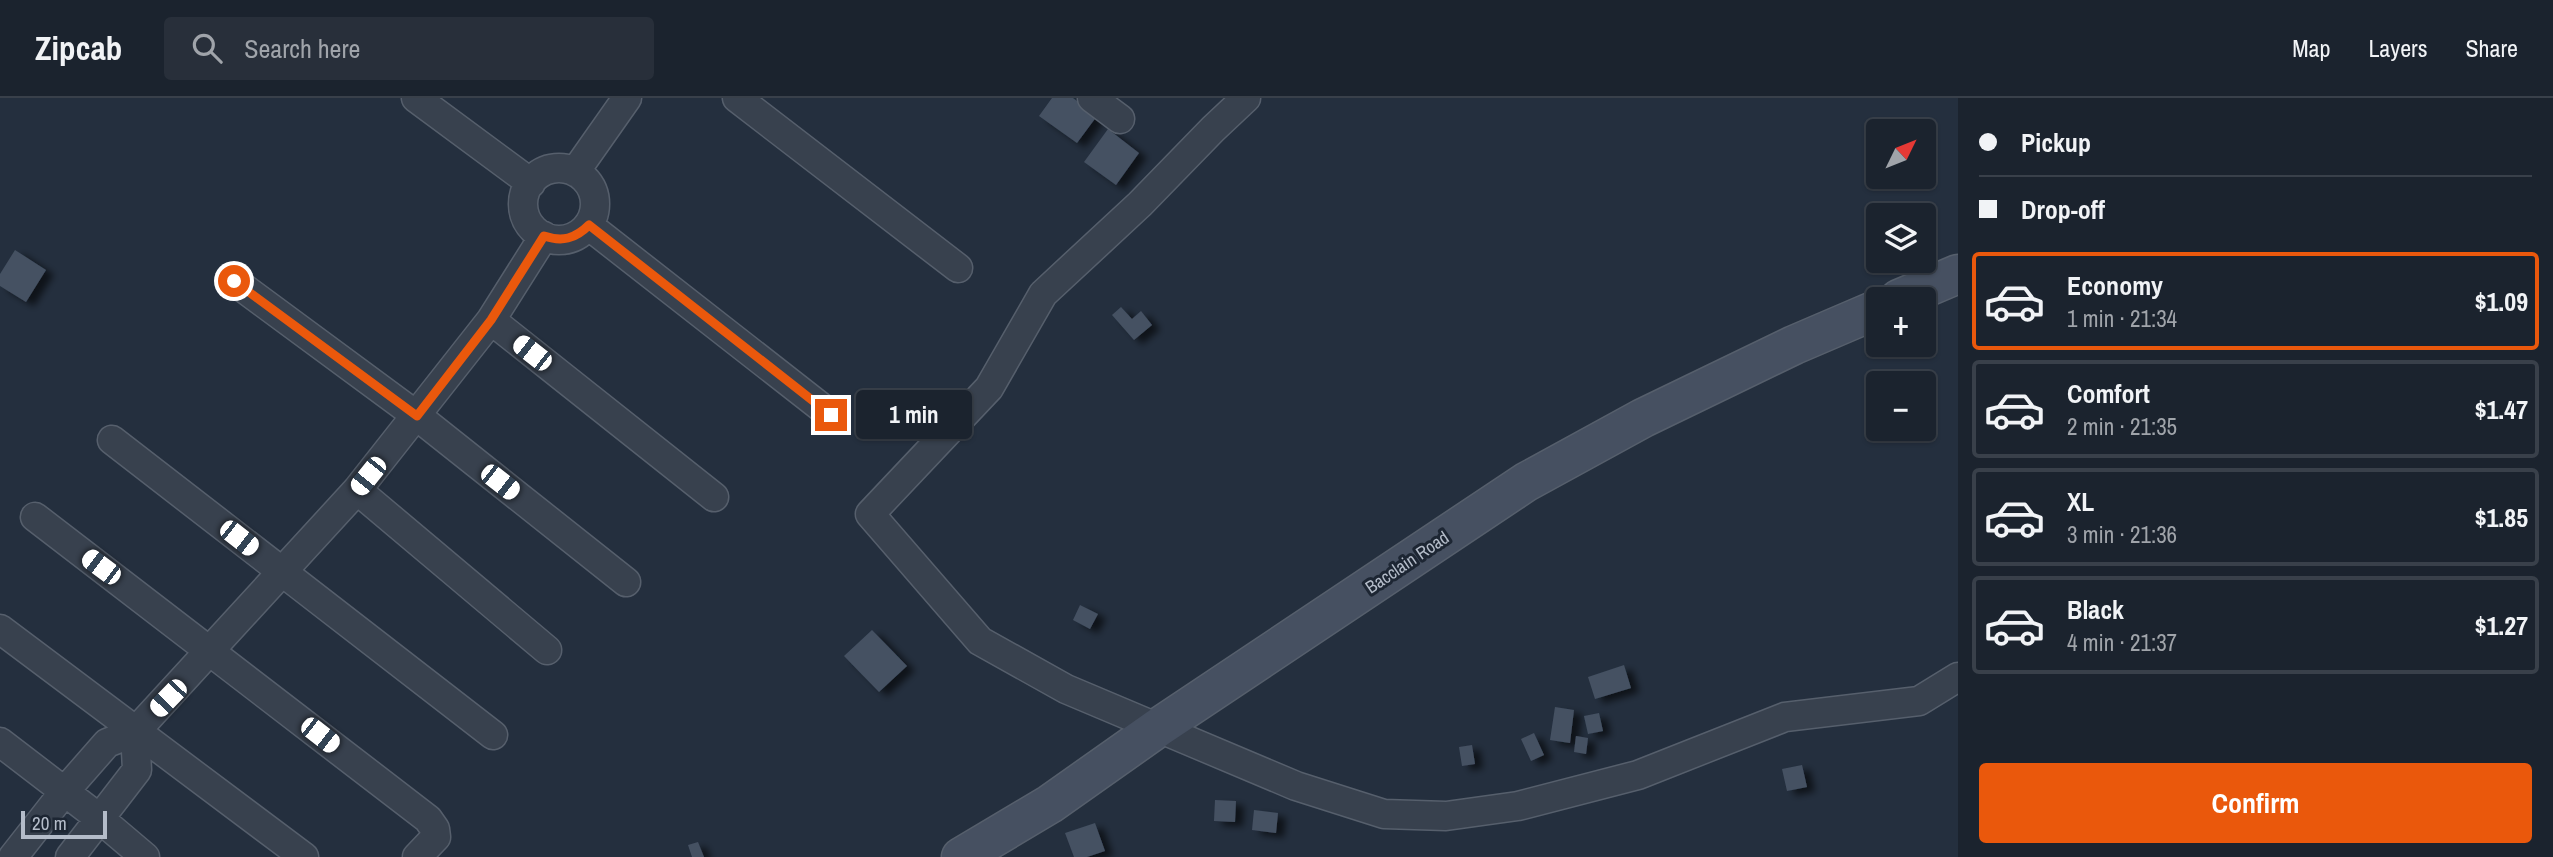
<!DOCTYPE html>
<html lang="en">
<head>
<meta charset="utf-8">
<style>
  :root { --surface:#1b232e; --page:#282f3a; --text:#f1f3f6; --muted:#a0a4aa; --line:#39404a; --accent:#ea580c }
  body { margin:0; font-family:"Archivo Narrow",sans-serif; background:var(--page); color:var(--text); height:100vh; display:flex; flex-direction:column; font-size:26px; white-space:nowrap }
  * { box-sizing:border-box; margin:0 }
  p { font-size:23px; color:var(--muted) }
  .icon { flex:none; width:38px; height:38px; fill:none; stroke:currentColor; stroke-width:2; stroke-linecap:round; stroke-linejoin:round }
  .map { position:relative; flex:1; overflow:hidden }
  .sheet { display:flex; flex-direction:column; background:var(--surface); width:595px }
  .sheet>* { flex:none }
  .guide { display:grid; align-content:center; height:154px; padding:0 21px; background:var(--surface) }
  .needle { width:46px; rotate:47deg }
  .buttons { position:absolute; left:1866px; top:21px; display:grid; gap:14px }
  .buttons a { display:grid; place-items:center; width:70px; height:70px; border-radius:7px; background:var(--surface); box-shadow:0 2px 5px #0004,0 0 0 2px var(--line); font-size:35px }
  .scale { position:absolute; left:21px; bottom:18px; width:86px; box-sizing:border-box; padding-left:7px; border:4px solid #b4bcc9; border-top:0; font-size:19px; line-height:24px; white-space:nowrap; color:#b4bcc9; -webkit-text-stroke:5px #1d2633; paint-order:stroke }
  .end { position:absolute; width:32px; height:32px; margin:-16px; border:9px solid #ea580c; background:#fff; box-shadow:0 0 0 4px #fff }
  .from { border-radius:50% }
  .bubble { position:absolute; height:49px; border-radius:7px; background:var(--surface); box-shadow:0 2px 5px #0004,0 0 0 2px var(--line); font-size:23px; font-weight:700; line-height:49px; text-align:center }
  .car { position:absolute; width:21px; height:42px; margin:-21px -10px; border-radius:9px; box-shadow:0 0 5px 2px #0007; background:linear-gradient(#fff 24%,#345 0 40%,#fff 0 76%,#345 0 86%,#fff 0) }
  .guide b { display:flex; align-items:center; gap:24px; height:66px; font-size:26px }
  .guide b+b { border-top:2px solid var(--line) }
  .guide i { width:18px; height:18px; background:var(--text) }
  ul { padding:0; list-style:none }
  li { display:flex; align-items:center; gap:21px; height:98px; margin:0 14px 10px; padding:0 7px; border:4px solid var(--line); border-radius:7px }
  li div { flex:1 }
  li b { display:block; font-size:26px }
  li em { font-style:normal; font-weight:700 }
  li.current { border-color:var(--accent) }
  li>.icon { width:63px; height:63px; stroke-width:1.5 }
  .cta { display:flex; gap:14px; margin-top:auto; padding:14px 21px }
  .cta a { flex:1; height:80px; border-radius:7px; background:var(--accent); color:#fff; font-size:28px; font-weight:700; line-height:80px; text-align:center }
  header { display:flex; align-items:center; gap:42px; box-sizing:border-box; height:98px; padding:0 35px; background:var(--surface); border-bottom:2px solid var(--line) }
  header strong { font-size:33px }
  nav { display:flex; gap:38px; margin-inline-start:auto; font-size:24px }
  .search { width:490px; height:63px; background:var(--page); display:flex; align-items:center; gap:18px; box-sizing:border-box; padding:0 24px; border-radius:7px; color:var(--muted); font-size:26px }
  main { display:flex; flex:1; min-height:0 }
  .map>svg:first-child { display:block }
  .building { fill:#455162; filter:url(#shadow) }
  .lines { fill:none; stroke-linecap:round; stroke-linejoin:round }
  .minor-casing { stroke:#565f6c; stroke-width:31 }
  .secondary-casing { stroke:#565f6c; stroke-width:41 }
  .minor { stroke:#38414e; stroke-width:28 }
  .secondary { stroke:#465061; stroke-width:38 }
  .route { stroke:#ea580c; stroke-width:9 }
  .labels { text-anchor:middle; dominant-baseline:central; stroke-width:6; stroke-linejoin:round; paint-order:stroke }
  .street-label { font-size:18px; fill:#b4bcc9; stroke:#1d2633 }
</style>
</head>
<body>
<header>
<strong>Zipcab</strong>
<div class="search"><svg class="icon" aria-label="search" viewBox="0 0 24 24"><circle cx="10" cy="10" r="6"/><path d="M15 15l6 6"/></svg>Search here</div>
<nav><a>Map</a><a>Layers</a><a>Share</a></nav>
</header>
<main>
<div class="map">
<svg width="1958" height="759" viewBox="0 0 1958 759">
  <defs>
    <filter id="shadow"><feDropShadow dx="8" dy="4.5" stdDeviation="3.5" flood-color="#0009"/></filter>
  </defs>
  <rect width="100%" height="100%" fill="#242f3e"/>
  <path class="building" d="M 1052,0 L 1073,0 L 1097,18 L 1077,45 L 1039,18 Z
    M 1108,31 L 1139,55 L 1116,87 L 1084,64 Z
    M 15,152 L 46,172 L 26,204 L 0,188 L 0,176 Z
    M 1121,209 L 1132,221 L 1141,213 L 1152,227 L 1134,242 L 1112,217 Z
    M 1080,507 L 1098,516 L 1090,531 L 1073,522 Z
    M 872,532 L 907,568 L 879,594 L 844,558 Z
    M 1624,567 L 1631,590 L 1595,601 L 1588,579 Z
    M 1555,609 L 1574,612 L 1570,645 L 1550,642 Z
    M 1599,615 L 1603,633 L 1588,636 L 1584,618 Z
    M 1534,635 L 1544,657 L 1531,663 L 1521,641 Z
    M 1576,638 L 1588,640 L 1586,656 L 1574,654 Z
    M 1472,647 L 1475,666 L 1462,668 L 1459,649 Z
    M 1802,667 L 1807,689 L 1787,693 L 1782,671 Z
    M 1215,702 L 1236,703 L 1235,724 L 1214,723 Z
    M 1254,712 L 1278,715 L 1276,735 L 1252,732 Z
    M 1095,725 L 1105,753 L 1087,759 L 1074,759 L 1065,735 Z
    M 698,744 L 704,759 L 692,759 L 688,747 Z"/>
  <g class="lines">
    <g class="minor-casing">
      <path id="minor" d="M 416,0 L 531,85
        M 737,0 L 958,170
        M 1092,0 L 1120,21
        M 1246,0 L 1213,31 L 1140,106 L 1043,196 L 989,290 L 870,416 L 980,543 L 1066,591 L 1296,688 L 1384,716 L 1446,718 L 1518,708 L 1638,677 L 1785,619 L 1919,603 L 1958,579
        M523 106a36 36 0 1 1 72 0a36 36 0 1 1-72 0Z
        M 575,74 L 627,0
        M 588,127 L 831,317
        M 234,183 L 417,318 L 626,484
        M 491,222 L 714,399
        M 112,342 L 493,637
        M 357,392 L 547,552
        M 35,419 L 428,721 L 435,731 L 436,739 L 417,759
        M 0,531 L 304,759
        M 0,644 L 99,720 L 145,759
        M 13,759 L 64,694 L 107,645 L 135,634 L 357,392 L 491,222 L 544,138
        M 70,759 L 137,672 L 135,634"/>
    </g>
    <g class="secondary-casing">
      <path id="secondary" d="M 1899,201 L 1958,176
        M 961,759 L 1050,706 L 1159,629 L 1526,384 L 1643,320 L 1794,247 L 1878,211"/>
    </g>
    <use href="#minor" class="minor"/>
    <use href="#secondary" class="secondary"/>
  </g>
  <g class="lines">
    <path class="route" d="M 234,183 L 417,318 L 491,222 L 544,138 C 562,144 575,141 589,127 L 831,317"/>
  </g>
  <g class="labels">
    <g class="street-label">
      <text transform="translate(1407 464) rotate(-34)">Bacclain Road</text>
    </g>
  </g>
</svg>
<div class="buttons">
<a><svg class="needle" viewBox="-14 -14 28 28"><path d="M0-13l5 13h-10z" fill="#e53935"/><path d="M0 13l5-13h-10z" fill="#a0a4aa"/></svg></a>
<a><svg class="icon" aria-label="layers" viewBox="0 0 24 24"><path d="M12 4l9 5-9 5-9-5zM3 14l9 5 9-5"/></svg></a>
<a>+</a>
<a>−</a>
</div>
<div class="scale">20 m</div>
<i class="end from" style="left:234px;top:183px"></i>
<i class="end" style="left:831px;top:317px"></i>
<div class="bubble" style="left:856px;top:292px;width:116px">1 min</div>
<i class="car" style="left:532px;top:255px;rotate:308deg"></i>
<i class="car" style="left:368px;top:378px;rotate:219deg"></i>
<i class="car" style="left:500px;top:384px;rotate:128deg"></i>
<i class="car" style="left:239px;top:440px;rotate:128deg"></i>
<i class="car" style="left:101px;top:469px;rotate:307deg"></i>
<i class="car" style="left:168px;top:600px;rotate:224deg"></i>
<i class="car" style="left:320px;top:637px;rotate:128deg"></i>
</div>
<section class="sheet">
<div class="guide">
<b><i class="from"></i>Pickup</b>
<b><i></i>Drop-off</b>
</div>
<ul>
<li class="current"><svg class="icon" aria-label="car" viewBox="0 0 24 24"><path d="M5 17H2v-5l4-1 3-4h7l3 4 3 1v5h-3M9 17h6M6 11h13"/><circle cx="7" cy="17" r="2"/><circle cx="17" cy="17" r="2"/></svg><div><b>Economy</b><p>1 min · 21:34</p></div><em>$1.09</em></li>
<li><svg class="icon" aria-label="car" viewBox="0 0 24 24"><path d="M5 17H2v-5l4-1 3-4h7l3 4 3 1v5h-3M9 17h6M6 11h13"/><circle cx="7" cy="17" r="2"/><circle cx="17" cy="17" r="2"/></svg><div><b>Comfort</b><p>2 min · 21:35</p></div><em>$1.47</em></li>
<li><svg class="icon" aria-label="car" viewBox="0 0 24 24"><path d="M5 17H2v-5l4-1 3-4h7l3 4 3 1v5h-3M9 17h6M6 11h13"/><circle cx="7" cy="17" r="2"/><circle cx="17" cy="17" r="2"/></svg><div><b>XL</b><p>3 min · 21:36</p></div><em>$1.85</em></li>
<li><svg class="icon" aria-label="car" viewBox="0 0 24 24"><path d="M5 17H2v-5l4-1 3-4h7l3 4 3 1v5h-3M9 17h6M6 11h13"/><circle cx="7" cy="17" r="2"/><circle cx="17" cy="17" r="2"/></svg><div><b>Black</b><p>4 min · 21:37</p></div><em>$1.27</em></li>
</ul>
<div class="cta"><a>Confirm</a></div>
</section>
</main>
</body>
</html>
